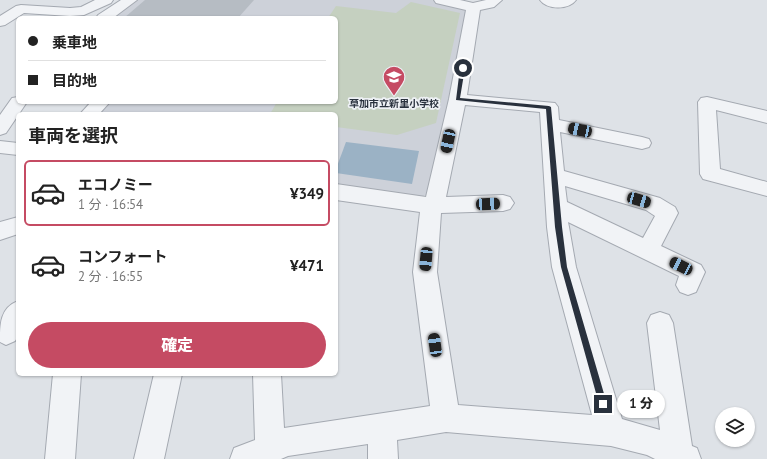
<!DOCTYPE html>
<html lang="ja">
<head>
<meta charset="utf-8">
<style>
  :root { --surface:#fff; --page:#f2f2f2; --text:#222; --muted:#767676; --line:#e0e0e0; --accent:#c54b63 }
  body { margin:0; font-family:"PT Sans","Noto Sans JP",sans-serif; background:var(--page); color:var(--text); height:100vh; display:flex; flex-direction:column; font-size:15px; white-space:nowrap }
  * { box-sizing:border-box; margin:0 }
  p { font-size:13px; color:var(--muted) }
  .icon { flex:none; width:22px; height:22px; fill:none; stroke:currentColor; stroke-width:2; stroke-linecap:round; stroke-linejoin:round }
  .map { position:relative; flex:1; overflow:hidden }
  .sheet { position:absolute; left:16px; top:112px; width:322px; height:264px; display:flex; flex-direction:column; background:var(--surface); border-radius:6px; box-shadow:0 1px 3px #0004 }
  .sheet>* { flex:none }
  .guide { position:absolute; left:16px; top:16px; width:322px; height:88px; border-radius:6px; box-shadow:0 1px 3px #0004; display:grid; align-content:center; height:88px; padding:0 12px; background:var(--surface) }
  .fabs { position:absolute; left:715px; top:407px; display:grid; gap:8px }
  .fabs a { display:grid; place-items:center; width:40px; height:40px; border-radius:50%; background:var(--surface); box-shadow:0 1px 3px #0004; font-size:20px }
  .end { position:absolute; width:18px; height:18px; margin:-9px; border:5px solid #29313d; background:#fff; box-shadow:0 0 0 2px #fff }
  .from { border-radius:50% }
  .bubble { position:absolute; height:28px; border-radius:14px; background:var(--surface); box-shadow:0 1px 3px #0004; font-size:13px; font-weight:800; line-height:28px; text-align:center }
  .car { position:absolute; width:12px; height:24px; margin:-12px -6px; border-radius:5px; box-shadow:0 0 3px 1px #0007; background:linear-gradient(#222 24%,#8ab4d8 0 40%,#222 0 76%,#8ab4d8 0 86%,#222 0) }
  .guide b { display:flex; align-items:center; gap:14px; height:38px; font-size:15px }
  .guide b+b { border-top:1px solid var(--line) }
  .guide i { width:10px; height:10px; background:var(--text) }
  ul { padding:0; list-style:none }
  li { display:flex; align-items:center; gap:12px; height:66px; margin:0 8px 6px; padding:0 4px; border:2px solid transparent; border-radius:6px }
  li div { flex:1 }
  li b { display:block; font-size:15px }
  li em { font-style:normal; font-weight:800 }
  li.selected { border-color:var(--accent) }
  li>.icon { width:36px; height:36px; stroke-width:1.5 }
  h2 { padding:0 12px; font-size:18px; line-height:48px }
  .primary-button { display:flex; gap:8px; margin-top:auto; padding:8px 12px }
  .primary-button a { flex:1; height:46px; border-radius:24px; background:var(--accent); color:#fff; font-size:16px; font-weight:800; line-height:46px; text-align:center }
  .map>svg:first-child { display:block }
  .built { fill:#cdd1d9 }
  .green { fill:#c5d0c0 }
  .water { fill:#9bb2c5 }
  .building { fill:#b6bcc3 }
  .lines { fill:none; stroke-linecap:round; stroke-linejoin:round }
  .minor-casing { stroke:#a4a9b1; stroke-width:2 }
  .minor { fill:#f1f3f6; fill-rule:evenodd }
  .route { fill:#29313d }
  .labels { text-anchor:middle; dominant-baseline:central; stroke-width:3.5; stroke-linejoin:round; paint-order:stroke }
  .far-poi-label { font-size:10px; font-weight:bold; fill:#29313d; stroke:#eef1f5 }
</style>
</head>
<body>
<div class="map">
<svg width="767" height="459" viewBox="0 0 767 459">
  <rect width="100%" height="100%" fill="#dee2e7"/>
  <path class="built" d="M 134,0 L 432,0 L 464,7 L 468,11 L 431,193 L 421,197 L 336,185 L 336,114 L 95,114 L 106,102 L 336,102 L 336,18 L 107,18 Z"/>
  <path class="green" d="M 411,2 L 460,13 L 436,123 L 397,135 L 336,127 L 336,114 L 270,114 L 277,102 L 336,102 L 336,18 L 328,18 L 336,6 L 396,13 Z"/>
  <path class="water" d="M 346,142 L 419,151 L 412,184 L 336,173 L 336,169 Z"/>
  <path class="building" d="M 145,0 L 254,0 L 238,18 L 124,18 Z"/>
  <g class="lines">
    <g class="minor-casing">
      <path id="minor" d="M 95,0 L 113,0 L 111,3 L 84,15 L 70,16 L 24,13 L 5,25 L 0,26 L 0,16 L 16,6 L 21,5 L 70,8 L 81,7 Z
        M 121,0 L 137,0 L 113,18 L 96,18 L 98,15 Z
        M 434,0 L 460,0 L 473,3 L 486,0 L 502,0 L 494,7 L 480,10 L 467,95 L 555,103 L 558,107 L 559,120 L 642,137 L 649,139 L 651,143 L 649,147 L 642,149 L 560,132 L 564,171 L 660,198 L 675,207 L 678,213 L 661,246 L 701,265 L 705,272 L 696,292 L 688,295 L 680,292 L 676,285 L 679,276 L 568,222 L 569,227 L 576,267 L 622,419 L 660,430 L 647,323 L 651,315 L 660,312 L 669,315 L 673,323 L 692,446 L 697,448 L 701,459 L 655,459 L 647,455 L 611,446 L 446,432 L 397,440 L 398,459 L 368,459 L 368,444 L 288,456 L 281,459 L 230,459 L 234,448 L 255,440 L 253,374 L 281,374 L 284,428 L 430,406 L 413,272 L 420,212 L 336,200 L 336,184 L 426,197 L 449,99 L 466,10 L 436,3 ZM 465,105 L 540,112 L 547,227 L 552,267 L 592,415 L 458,405 L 437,272 L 441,213 L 503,211 L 510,209 L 514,203 L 510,197 L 503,195 L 446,197 ZM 565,186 L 646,210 L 655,216 L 643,238 L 567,202 Z
        M 540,0 L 576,0 C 569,10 547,10 540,0 Z
        M 18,97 L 18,102 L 27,102 L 6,133 L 0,135 L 0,115 L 12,98 Z
        M 707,97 L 767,111 L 767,123 L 716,110 L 720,169 L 767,182 L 767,196 L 703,179 L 700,174 L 698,102 L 701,98 Z
        M 91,102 L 110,102 L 99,114 L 80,114 Z
        M 0,141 L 18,143 L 18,155 L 0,153 Z
        M 18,217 L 18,234 L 0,240 L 0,222 Z
        M 18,301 L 18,336 L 15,341 L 6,345 L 0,342 C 0,324 0,308 18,301 Z
        M 53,374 L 81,374 L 75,459 L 45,459 Z
        M 154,374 L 182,374 L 164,459 L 134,459 Z"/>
    </g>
    <use href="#minor" class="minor"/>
  </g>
  <path class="route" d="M 463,67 L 465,68 L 460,98 L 549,106 L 551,107 L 562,227 L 567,267 L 607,404 L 606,407 L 603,408 L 600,407 L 599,404 L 561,267 L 555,227 L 546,109 L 456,100 L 460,68 Z"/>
  <defs>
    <g id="school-pin" transform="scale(1.15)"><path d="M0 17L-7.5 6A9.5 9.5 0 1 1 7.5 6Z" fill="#c54b63" stroke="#eef1f5"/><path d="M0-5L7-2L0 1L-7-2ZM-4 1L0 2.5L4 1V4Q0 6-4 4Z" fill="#fff"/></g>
  </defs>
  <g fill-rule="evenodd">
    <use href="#school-pin" x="394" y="77"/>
  </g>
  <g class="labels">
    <g class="far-poi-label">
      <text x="394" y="103">草加市立新里小学校</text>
    </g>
  </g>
</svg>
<div class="fabs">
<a><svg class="icon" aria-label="layers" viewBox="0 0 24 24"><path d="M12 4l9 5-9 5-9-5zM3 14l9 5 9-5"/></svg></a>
</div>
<i class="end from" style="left:463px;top:68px"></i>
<i class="end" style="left:603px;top:404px"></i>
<div class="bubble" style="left:617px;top:390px;width:48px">1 分</div>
<i class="car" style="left:580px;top:130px;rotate:282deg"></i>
<i class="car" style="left:448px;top:141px;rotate:192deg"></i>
<i class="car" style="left:639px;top:200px;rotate:106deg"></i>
<i class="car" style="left:488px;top:204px;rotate:87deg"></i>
<i class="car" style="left:426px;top:259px;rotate:185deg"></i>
<i class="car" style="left:681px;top:266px;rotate:296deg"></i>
<i class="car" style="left:435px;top:345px;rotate:352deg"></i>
<div class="guide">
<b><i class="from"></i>乗車地</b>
<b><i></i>目的地</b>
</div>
<section class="sheet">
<h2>車両を選択</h2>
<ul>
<li class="selected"><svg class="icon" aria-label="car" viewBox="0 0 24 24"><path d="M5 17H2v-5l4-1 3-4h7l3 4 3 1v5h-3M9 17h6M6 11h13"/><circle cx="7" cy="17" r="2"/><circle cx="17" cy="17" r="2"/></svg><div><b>エコノミー</b><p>1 分 · 16:54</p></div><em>¥349</em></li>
<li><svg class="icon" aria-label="car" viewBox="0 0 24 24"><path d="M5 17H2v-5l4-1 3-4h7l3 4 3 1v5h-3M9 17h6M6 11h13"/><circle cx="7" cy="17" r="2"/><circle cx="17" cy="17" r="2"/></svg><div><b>コンフォート</b><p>2 分 · 16:55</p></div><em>¥471</em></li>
</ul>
<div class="primary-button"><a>確定</a></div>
</section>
</div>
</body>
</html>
